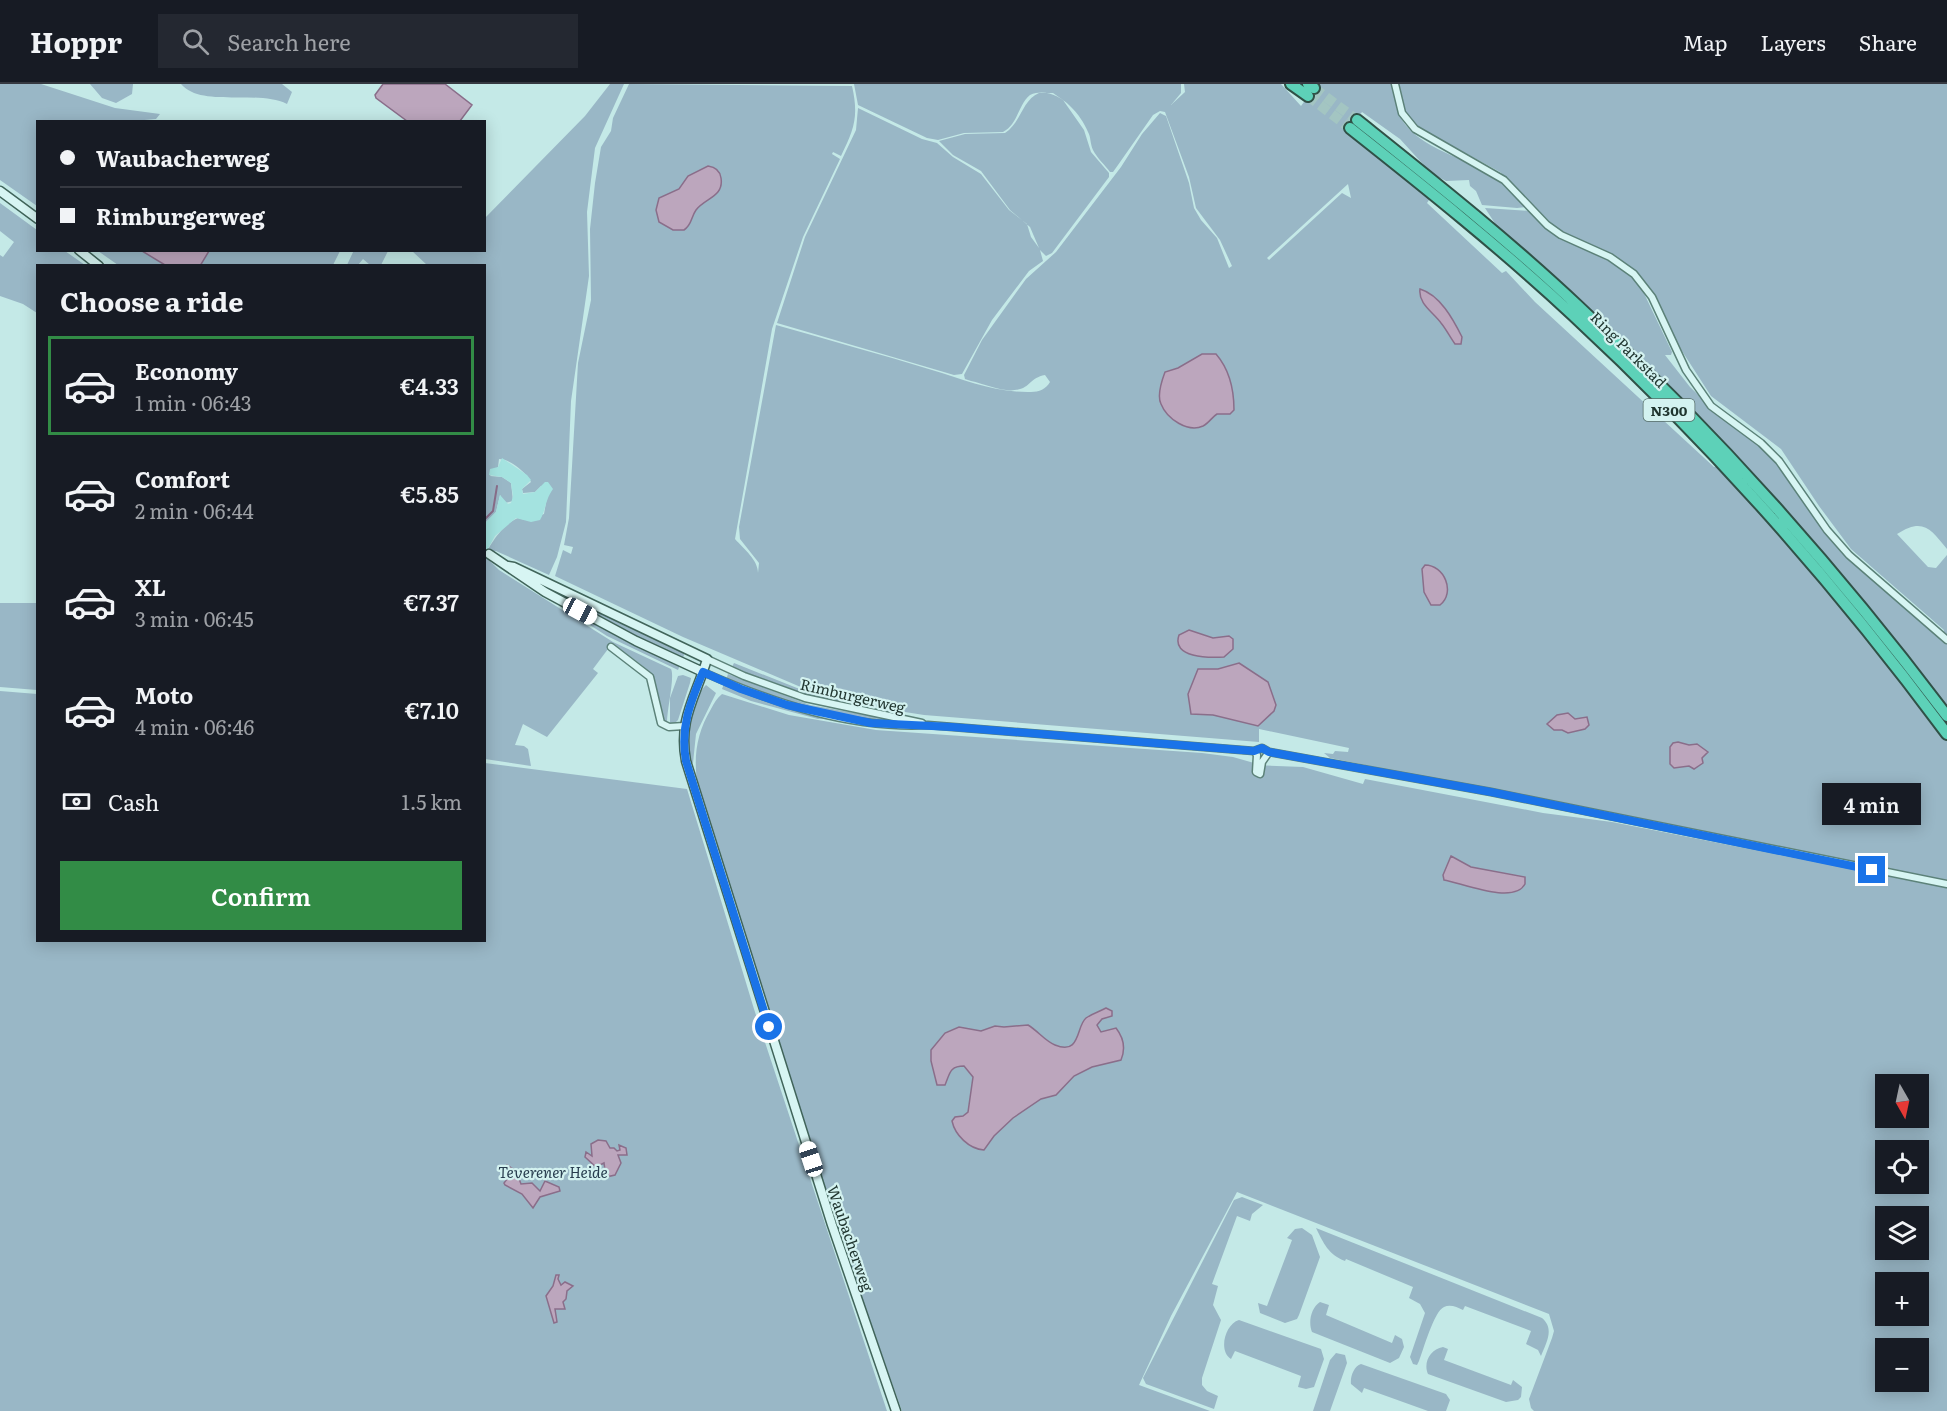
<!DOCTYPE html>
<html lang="en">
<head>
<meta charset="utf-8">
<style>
  :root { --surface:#171b24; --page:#242831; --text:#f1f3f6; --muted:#9ea1a6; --line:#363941; --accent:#328c46 }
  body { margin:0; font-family:Literata,serif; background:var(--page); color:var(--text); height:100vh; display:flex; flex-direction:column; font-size:22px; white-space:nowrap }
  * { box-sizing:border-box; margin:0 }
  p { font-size:20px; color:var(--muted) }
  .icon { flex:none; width:33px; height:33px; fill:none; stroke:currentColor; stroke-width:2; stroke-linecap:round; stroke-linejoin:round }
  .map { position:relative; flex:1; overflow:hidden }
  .drawer { position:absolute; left:36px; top:180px; width:450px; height:678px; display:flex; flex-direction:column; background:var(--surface); border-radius:0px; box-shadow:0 3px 15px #0003 }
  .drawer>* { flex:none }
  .hud { position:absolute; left:36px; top:36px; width:450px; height:132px; border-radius:0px; box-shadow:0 3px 15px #0003; display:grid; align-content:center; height:132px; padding:0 24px; background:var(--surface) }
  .needle { width:39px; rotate:171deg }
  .buttons { position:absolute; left:1875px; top:990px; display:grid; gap:12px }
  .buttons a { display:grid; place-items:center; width:54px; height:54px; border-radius:0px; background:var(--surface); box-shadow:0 3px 15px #0003; font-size:30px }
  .end { position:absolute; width:27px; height:27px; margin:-14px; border:8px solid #1a73e8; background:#fff; box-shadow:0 0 0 3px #fff }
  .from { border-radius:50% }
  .bubble { position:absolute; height:42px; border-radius:0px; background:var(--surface); box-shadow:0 3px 15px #0003; font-size:20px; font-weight:600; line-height:42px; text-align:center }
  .car { position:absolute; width:18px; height:36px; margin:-18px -9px; border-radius:8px; box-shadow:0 0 4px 2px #0007; background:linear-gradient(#fff 24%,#345 0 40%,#fff 0 76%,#345 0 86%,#fff 0) }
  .hud b { display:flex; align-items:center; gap:21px; height:57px; font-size:22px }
  .hud b+b { border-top:2px solid var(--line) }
  .hud i { width:15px; height:15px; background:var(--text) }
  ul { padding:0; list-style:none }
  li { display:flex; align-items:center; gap:18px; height:99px; margin:0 12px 9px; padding:0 12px; border:3px solid transparent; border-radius:0px }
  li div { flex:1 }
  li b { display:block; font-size:22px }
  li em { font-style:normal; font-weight:600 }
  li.current { border-color:var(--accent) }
  li>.icon { width:54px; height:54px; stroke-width:1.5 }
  h2 { padding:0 24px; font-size:27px; line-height:72px }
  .pay { display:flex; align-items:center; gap:15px; height:66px; padding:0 24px; font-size:22px }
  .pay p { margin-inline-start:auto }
  .primary-button { display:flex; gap:12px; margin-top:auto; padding:12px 24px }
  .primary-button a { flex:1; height:69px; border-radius:0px; background:var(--accent); color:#fff; font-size:24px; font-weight:600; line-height:69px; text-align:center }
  header { display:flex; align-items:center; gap:36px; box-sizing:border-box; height:84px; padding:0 30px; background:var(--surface); border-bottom:2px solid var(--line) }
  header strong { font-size:28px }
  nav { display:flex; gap:33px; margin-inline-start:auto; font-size:21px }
  .search { width:420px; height:54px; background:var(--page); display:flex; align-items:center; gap:15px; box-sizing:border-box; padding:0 21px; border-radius:0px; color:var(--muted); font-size:22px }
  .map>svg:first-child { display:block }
  .green { fill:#99b7c6; fill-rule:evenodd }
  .sand { fill:#a4e3e0 }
  .water { fill:#bca6bd; stroke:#8a6e8a; stroke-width:1.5 }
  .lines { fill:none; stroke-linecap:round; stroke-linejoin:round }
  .stream { stroke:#8a6e8a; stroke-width:2 }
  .highway-tunnel { stroke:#a3c5c2; stroke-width:10; stroke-dasharray:10 5; stroke-linecap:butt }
  .street-casing { stroke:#5c8279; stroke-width:9 }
  .secondary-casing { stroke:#40645a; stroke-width:11 }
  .highway-casing { stroke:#305147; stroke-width:14 }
  .street { stroke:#d7f5f3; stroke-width:6 }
  .secondary { stroke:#d7f5f3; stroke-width:8 }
  .highway { stroke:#5dd1b8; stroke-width:10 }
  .route { stroke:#1a73e8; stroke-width:8 }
  .labels { text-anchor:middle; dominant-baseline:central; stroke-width:4.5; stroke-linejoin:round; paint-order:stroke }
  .shield { fill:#d3f2f0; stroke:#556d68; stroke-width:1.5 }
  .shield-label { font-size:14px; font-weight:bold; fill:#1f342e }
  .street-label { font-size:15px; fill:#1f342e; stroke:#d3f2f0 }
  .park-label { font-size:15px; font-style:italic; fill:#273c4e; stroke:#d3f2f0 }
</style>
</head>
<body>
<header>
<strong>Hoppr</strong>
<div class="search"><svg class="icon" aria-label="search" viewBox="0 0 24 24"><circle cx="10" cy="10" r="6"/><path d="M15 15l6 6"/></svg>Search here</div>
<nav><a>Map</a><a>Layers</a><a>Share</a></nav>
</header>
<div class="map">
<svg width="1947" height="1327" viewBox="0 0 1947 1327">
  <rect width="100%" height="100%" fill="#c4e9e7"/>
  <path class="green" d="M 0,0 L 41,0 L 115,24 L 160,30 L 156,35 L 122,38 L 38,38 L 37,122 L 0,96 Z
    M 90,0 L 133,0 L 132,10 L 116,19 L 102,14 Z
    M 181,0 L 282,0 L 292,8 L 287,20 C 257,5 201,24 181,0 Z
    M 610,0 L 624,0 L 595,64 L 587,128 L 589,192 L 571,317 L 566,438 L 557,473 L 549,491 L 496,467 L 491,468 L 488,475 L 499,486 L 613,558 L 671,585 C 675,593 667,625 667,639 C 653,629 661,604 650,590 C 641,578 624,569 611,561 L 593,585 L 598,589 L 547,653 L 523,640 L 515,661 L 524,662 L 528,665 L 531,682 L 485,675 L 485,470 C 494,456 502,441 518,434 L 525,436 L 544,430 L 547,413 L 541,402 L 535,408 L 523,409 L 522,405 L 531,398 C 526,388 510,375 499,375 L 498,383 L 490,392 L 502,393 L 511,399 L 513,417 L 505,419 L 500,411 L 496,428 L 485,439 L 484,182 L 427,181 L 412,167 L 484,166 L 485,134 L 585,32 Z
    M 629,0 L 852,2 C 859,33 854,45 841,72 L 833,68 L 832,70 L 840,75 L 803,153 L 772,245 L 735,455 C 744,465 758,476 758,489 L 759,479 L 740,455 L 739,443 L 776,241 C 828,256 880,270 932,286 C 965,296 996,309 1031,308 C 1039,308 1046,305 1050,298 L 1045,291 C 1030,294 1031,302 1020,305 C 1006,310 985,300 971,297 L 965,295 L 964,291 L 982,256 L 1026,195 L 1056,168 L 1121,83 L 1142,50 L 1160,29 L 1166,32 L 1189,99 L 1194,124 L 1201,136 L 1217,154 L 1229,184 L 1232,182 L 1220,156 L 1196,124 L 1189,93 L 1165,28 L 1160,27 L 1153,31 L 1118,81 L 1113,88 L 1110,88 C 1105,81 1097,74 1093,66 C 1090,60 1091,53 1088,48 C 1080,28 1055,0 1030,11 C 1018,21 1018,40 1003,48 L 964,49 L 938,56 L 927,54 L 858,21 L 854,0 L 1181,0 L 1181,9 L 1171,21 L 1185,8 L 1184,0 L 1281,0 L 1301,22 L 1317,0 L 1392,0 C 1395,12 1396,25 1402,36 C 1421,65 1465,74 1493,91 C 1506,99 1516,111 1526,123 L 1517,124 L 1482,121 L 1476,107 L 1470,102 L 1469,96 L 1446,97 L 1431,89 L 1400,55 L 1362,28 L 1347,49 L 1431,113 L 1427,119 L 1502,189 L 1506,187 L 1535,218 L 1714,383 L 1718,382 L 1824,500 L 1947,657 L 1947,797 L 1330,674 L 1324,669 L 1333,670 L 1335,667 L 1348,668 L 1349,664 L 1259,645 L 1259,658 L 924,631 L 886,625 L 803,604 L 683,553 L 555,492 L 563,466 L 571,470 L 573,463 L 564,461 L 569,434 L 578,279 L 591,216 L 590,145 L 595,99 L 601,63 L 611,47 L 613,34 ZM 1348,100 L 1351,114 L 1342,109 L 1269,176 L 1267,174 Z
    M 1399,0 L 1947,0 L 1947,465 C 1931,445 1923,433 1897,450 L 1928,483 L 1936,484 L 1947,471 L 1947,626 L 1647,281 L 1496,141 L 1485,124 L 1531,127 L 1558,153 L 1616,180 L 1640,201 L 1672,268 L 1671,271 L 1665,271 L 1690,303 L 1712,324 L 1756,357 L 1787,392 L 1827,450 L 1943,550 L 1944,546 L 1851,465 L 1819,422 L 1781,365 L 1711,312 L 1671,250 L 1652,208 L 1639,190 L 1614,171 L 1575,155 L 1556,144 L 1500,88 L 1418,43 L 1405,29 Z
    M 1039,9 L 1053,9 L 1063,16 L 1084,46 L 1091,68 L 1109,89 L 1109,93 L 1052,169 L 1046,172 L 1040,166 L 1043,177 L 1029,187 L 992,236 L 962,290 L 954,291 L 777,239 L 805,153 L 856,46 L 858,24 L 922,55 L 937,59 L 953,73 L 981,90 L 1009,126 L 1027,140 L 1031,153 L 1039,164 L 1030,143 L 1010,126 L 981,87 L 953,71 L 939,57 L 965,50 L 1005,49 C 1021,39 1022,16 1039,9 Z
    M 0,119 L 37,146 L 38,166 L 65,167 L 85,181 L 38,182 L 37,229 L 23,220 L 0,212 L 0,171 L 3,173 L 14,158 L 0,147 Z
    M 354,166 L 388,166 L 388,167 L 381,181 L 370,181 L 363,175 L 358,181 L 347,181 Z
    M 98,167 L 142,167 L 165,181 L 118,181 Z
    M 209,167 L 340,167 L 333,181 L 200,182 Z
    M 550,505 L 685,568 L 682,577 L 549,507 Z
    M 551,516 L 680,581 L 678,586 L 607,552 Z
    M 0,519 L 37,519 L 37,606 L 0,603 Z
    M 734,579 L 797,604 L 884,627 C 831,624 780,603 732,583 Z
    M 728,590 L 810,621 L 905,638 C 842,638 784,617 726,596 Z
    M 683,591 L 691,594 L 690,599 L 678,636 L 675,639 L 670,640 L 670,614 L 678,592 Z
    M 724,600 L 783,623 L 827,634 L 818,635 L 751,617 L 722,605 Z
    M 706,601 L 716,609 L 696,650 L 693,679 L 690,678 C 687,654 688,619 706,601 Z
    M 0,607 L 37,610 L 38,856 L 484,856 L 485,679 L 687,705 L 754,925 L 887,1327 L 0,1327 Z
    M 722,610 L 789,631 L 876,646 L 1202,669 L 1233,673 L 1254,679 L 1254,681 L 1303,683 L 1363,700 L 1365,695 L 1543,729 L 1612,738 L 1947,804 L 1947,1327 L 1534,1327 L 1531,1324 L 1529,1315 L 1552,1254 L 1554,1247 L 1549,1230 L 1237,1108 L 1171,1232 L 1139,1301 L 1210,1327 L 902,1327 L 840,1152 L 698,703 C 693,675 696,650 711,625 C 714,619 717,614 722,610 ZM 1886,1000 L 1918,1000 L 1918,1034 L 1886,1034 ZM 1886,1066 L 1918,1066 L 1918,1100 L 1886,1100 ZM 1886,1132 L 1918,1132 L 1918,1166 L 1886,1166 ZM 1886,1198 L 1918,1198 L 1918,1232 L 1886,1232 ZM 1886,1264 L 1918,1264 L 1918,1298 L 1886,1298 Z
    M 1242,1113 L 1263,1121 L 1252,1130 L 1250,1137 L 1237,1132 L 1212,1200 L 1218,1202 L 1213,1221 L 1221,1236 L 1202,1294 L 1202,1301 L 1207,1307 L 1218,1312 L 1214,1325 L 1146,1300 L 1143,1294 L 1234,1116 Z
    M 1302,1144 L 1312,1151 L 1320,1173 L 1299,1231 L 1297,1235 L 1285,1239 L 1260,1229 L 1258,1219 L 1267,1222 L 1292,1156 L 1287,1154 L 1295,1145 Z
    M 1316,1144 L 1542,1234 C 1555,1245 1546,1259 1541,1272 L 1538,1266 L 1526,1260 L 1531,1247 L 1465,1222 L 1463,1226 C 1457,1223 1450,1220 1444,1223 C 1434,1227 1423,1267 1419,1277 L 1417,1281 L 1413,1280 L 1410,1273 L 1425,1229 L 1420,1220 L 1409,1214 L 1413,1203 L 1346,1175 L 1345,1177 C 1328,1170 1324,1160 1316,1144 Z
    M 1320,1218 L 1329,1221 L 1326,1231 L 1392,1259 L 1395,1251 L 1402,1255 L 1404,1263 L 1399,1274 L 1390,1279 L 1385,1277 L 1312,1248 C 1308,1238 1311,1224 1320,1218 Z
    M 1239,1236 L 1321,1265 L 1324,1275 L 1314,1303 L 1306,1305 L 1298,1303 L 1301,1292 L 1235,1267 L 1231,1275 C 1218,1267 1225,1240 1239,1236 Z
    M 1443,1263 L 1448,1265 L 1444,1276 L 1511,1301 L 1513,1296 L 1522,1303 L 1521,1313 L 1518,1316 L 1506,1318 L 1428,1290 C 1423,1279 1430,1265 1443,1263 Z
    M 1336,1269 L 1345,1271 L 1347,1279 L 1330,1327 L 1313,1327 L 1330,1276 Z
    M 1361,1280 L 1446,1310 L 1450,1316 L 1446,1327 L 1428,1327 L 1364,1304 L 1362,1309 L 1351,1300 C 1350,1293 1354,1282 1361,1280 Z"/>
  <path class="sand" d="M 502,374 L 527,391 L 531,396 L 522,405 L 523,410 L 535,408 L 545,398 L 548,398 L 553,405 C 545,416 546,426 540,436 L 531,438 L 516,434 L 495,452 L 485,470 L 485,439 L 496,428 L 500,411 L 508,420 L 511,419 L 513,412 L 511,399 L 502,393 L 489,391 L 490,385 L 498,383 Z"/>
  <path class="water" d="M 383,0 L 445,0 L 472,21 L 460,37 L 407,37 L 376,14 L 375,11 Z
    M 708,82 C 715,83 720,86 721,94 C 724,113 705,114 696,126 C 691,133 692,141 684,146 L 673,146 L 659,138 L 656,126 L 659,114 L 679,105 L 688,92 Z
    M 142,167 L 209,167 L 200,182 L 165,181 Z
    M 1420,205 C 1440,211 1453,235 1462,253 L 1461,260 L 1455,260 C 1450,253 1446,245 1441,239 C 1433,228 1418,220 1420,205 Z
    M 1202,270 L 1216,270 C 1229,285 1234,306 1234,326 L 1230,330 L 1217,330 C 1212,333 1209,339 1203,342 C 1188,349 1167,335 1161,320 C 1157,312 1162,296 1165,288 L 1178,284 Z
    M 1425,481 C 1444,481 1456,508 1440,521 L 1431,521 L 1424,508 L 1422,485 Z
    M 1189,546 L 1213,554 L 1229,552 L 1233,555 L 1233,565 L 1224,573 C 1209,574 1171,574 1179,551 Z
    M 1239,579 L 1268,598 L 1276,621 L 1274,627 L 1258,642 L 1213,631 L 1191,630 L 1188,610 L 1198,585 L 1218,585 Z
    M 1568,629 L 1575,635 L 1587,633 L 1589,641 L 1585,645 L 1568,649 L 1562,646 L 1554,646 L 1547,640 L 1557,631 Z
    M 1678,658 L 1689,661 L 1697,660 L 1708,668 L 1702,674 L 1703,679 L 1694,685 L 1689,682 L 1674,684 L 1670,680 L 1670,663 L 1673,659 Z
    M 1451,772 L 1471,783 L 1525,793 L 1525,800 C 1514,821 1462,799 1444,796 L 1443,791 Z
    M 1106,924 L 1112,927 L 1112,932 L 1102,935 L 1097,941 L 1101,948 L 1116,944 C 1123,953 1126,964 1121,976 L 1092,983 L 1074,992 L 1056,1011 L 1041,1015 L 1013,1034 L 994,1052 L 984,1066 C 969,1065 955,1051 952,1037 L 955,1033 L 963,1032 L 968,1028 L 973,993 L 964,982 C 949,982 950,990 945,1001 L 937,1001 L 931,977 L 931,966 L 945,949 L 959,943 L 981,947 L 995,942 L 1004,943 L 1028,941 C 1038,947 1045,957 1055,961 C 1081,972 1076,942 1086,934 C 1093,929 1099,928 1106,924 Z
    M 598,1056 L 606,1057 L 610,1064 L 614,1064 L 617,1067 L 620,1066 L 619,1061 L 626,1064 L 627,1071 L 618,1071 L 621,1079 L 615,1091 L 606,1093 L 604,1079 L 596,1083 L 585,1073 L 586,1068 L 592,1072 L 591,1060 Z
    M 507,1081 L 516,1087 L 521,1100 L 532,1099 L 540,1107 L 545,1097 L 559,1103 L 560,1107 L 540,1113 L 533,1124 L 522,1110 L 505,1101 L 504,1099 L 510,1091 L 509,1087 L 504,1083 Z
    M 556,1191 L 559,1191 L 558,1195 L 561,1201 L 565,1198 L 573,1202 L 567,1207 L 566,1215 L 563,1218 L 565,1225 L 555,1225 L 557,1238 L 554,1239 L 546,1212 L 553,1202 Z"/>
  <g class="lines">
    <path class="stream" d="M 484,436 L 493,427 L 497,402"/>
    <path class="highway-tunnel" d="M 1314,4 L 1357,36
      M 1308,12 L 1350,44"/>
    <g class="street-casing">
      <path id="street" d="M 1395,0 L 1402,29 L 1415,45 L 1504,96 L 1547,141 L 1561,151 L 1610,173 L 1634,190 L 1652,213 L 1686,286 L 1711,322 L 1761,359 L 1779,377 L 1827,446 L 1849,471 L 1947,556
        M 611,563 L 650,593 L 661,639 L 669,643 L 684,642
        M 707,575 L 744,592 L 805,614 L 922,639
        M 703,588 C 773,619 850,645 928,641 L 1254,667 L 1262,664 L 1269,668 L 1491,708 L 1947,800
        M 1254,667 L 1257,671 L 1256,688 L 1260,690 L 1262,678 L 1269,668"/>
    </g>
    <g class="secondary-casing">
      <path id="secondary" d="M 0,107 L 38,135
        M 79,166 L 99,182
        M 489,470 L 545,508 L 636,557 L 703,588
        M 508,482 L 514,483 L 707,575 C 696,613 678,635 686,677 L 832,1141 L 896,1327"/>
    </g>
    <g class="highway-casing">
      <path id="highway" d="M 1291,0 L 1308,12
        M 1308,0 L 1314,4
        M 1357,36 C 1432,96 1508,156 1578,222 C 1713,347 1837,486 1947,632
        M 1350,44 C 1426,104 1502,165 1573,231 C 1710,358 1835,499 1947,650"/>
    </g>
    <use href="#street" class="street"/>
    <use href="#secondary" class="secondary"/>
    <use href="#highway" class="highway"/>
  </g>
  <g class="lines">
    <path class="route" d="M 769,943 L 686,677 C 680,644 690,619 703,588 L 741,605 L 787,621 L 871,639 L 952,643 L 1254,667 L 1262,664 L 1269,668 L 1491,708 L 1872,786"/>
  </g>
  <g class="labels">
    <rect class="shield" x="1643.5" y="315" width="51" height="22" rx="4.5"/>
    <g class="shield-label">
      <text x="1669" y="326">N300</text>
    </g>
    <g class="street-label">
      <text transform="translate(1629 265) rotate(45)">Ring Parkstad</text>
      <text transform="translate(853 611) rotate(13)">Rimburgerweg</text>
      <text transform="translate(851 1154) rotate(71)">Waubacherweg</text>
    </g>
    <g class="park-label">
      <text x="553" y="1087">Teverener Heide</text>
    </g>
  </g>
</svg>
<div class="buttons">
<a><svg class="needle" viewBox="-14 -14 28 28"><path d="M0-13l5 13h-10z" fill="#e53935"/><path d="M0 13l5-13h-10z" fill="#9ea1a6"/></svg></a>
<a><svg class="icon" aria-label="locate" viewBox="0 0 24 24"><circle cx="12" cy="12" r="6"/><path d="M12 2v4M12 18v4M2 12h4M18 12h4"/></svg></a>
<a><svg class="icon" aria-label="layers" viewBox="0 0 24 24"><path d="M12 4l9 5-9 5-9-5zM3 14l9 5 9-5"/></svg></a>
<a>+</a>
<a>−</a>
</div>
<i class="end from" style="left:769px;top:943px"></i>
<i class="end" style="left:1872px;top:786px"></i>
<div class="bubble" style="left:1822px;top:699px;width:99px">4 min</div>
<i class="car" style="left:580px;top:527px;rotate:118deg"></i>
<i class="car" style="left:811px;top:1075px;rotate:342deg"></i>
<div class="hud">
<b><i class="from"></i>Waubacherweg</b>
<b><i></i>Rimburgerweg</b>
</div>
<section class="drawer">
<h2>Choose a ride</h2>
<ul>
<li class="current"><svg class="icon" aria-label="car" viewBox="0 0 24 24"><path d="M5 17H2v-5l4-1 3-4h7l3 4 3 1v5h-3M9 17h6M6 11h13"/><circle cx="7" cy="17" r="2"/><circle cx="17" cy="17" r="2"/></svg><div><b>Economy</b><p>1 min · 06:43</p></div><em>€4.33</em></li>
<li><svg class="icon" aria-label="car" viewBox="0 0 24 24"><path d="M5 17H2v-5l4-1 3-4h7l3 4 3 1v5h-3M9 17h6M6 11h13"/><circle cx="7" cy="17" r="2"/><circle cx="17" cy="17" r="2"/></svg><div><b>Comfort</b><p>2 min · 06:44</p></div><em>€5.85</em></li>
<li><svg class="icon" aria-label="car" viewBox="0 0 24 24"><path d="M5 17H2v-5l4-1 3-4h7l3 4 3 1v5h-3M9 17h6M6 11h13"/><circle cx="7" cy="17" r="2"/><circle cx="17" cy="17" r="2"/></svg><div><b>XL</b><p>3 min · 06:45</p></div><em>€7.37</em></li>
<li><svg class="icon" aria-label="car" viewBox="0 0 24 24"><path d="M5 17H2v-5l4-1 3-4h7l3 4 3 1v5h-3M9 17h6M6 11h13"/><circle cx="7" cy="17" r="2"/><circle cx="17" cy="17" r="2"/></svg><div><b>Moto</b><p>4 min · 06:46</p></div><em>€7.10</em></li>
</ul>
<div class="pay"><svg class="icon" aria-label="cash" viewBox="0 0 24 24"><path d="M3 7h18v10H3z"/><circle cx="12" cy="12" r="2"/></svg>Cash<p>1.5 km</p></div>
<div class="primary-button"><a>Confirm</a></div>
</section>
</div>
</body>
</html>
